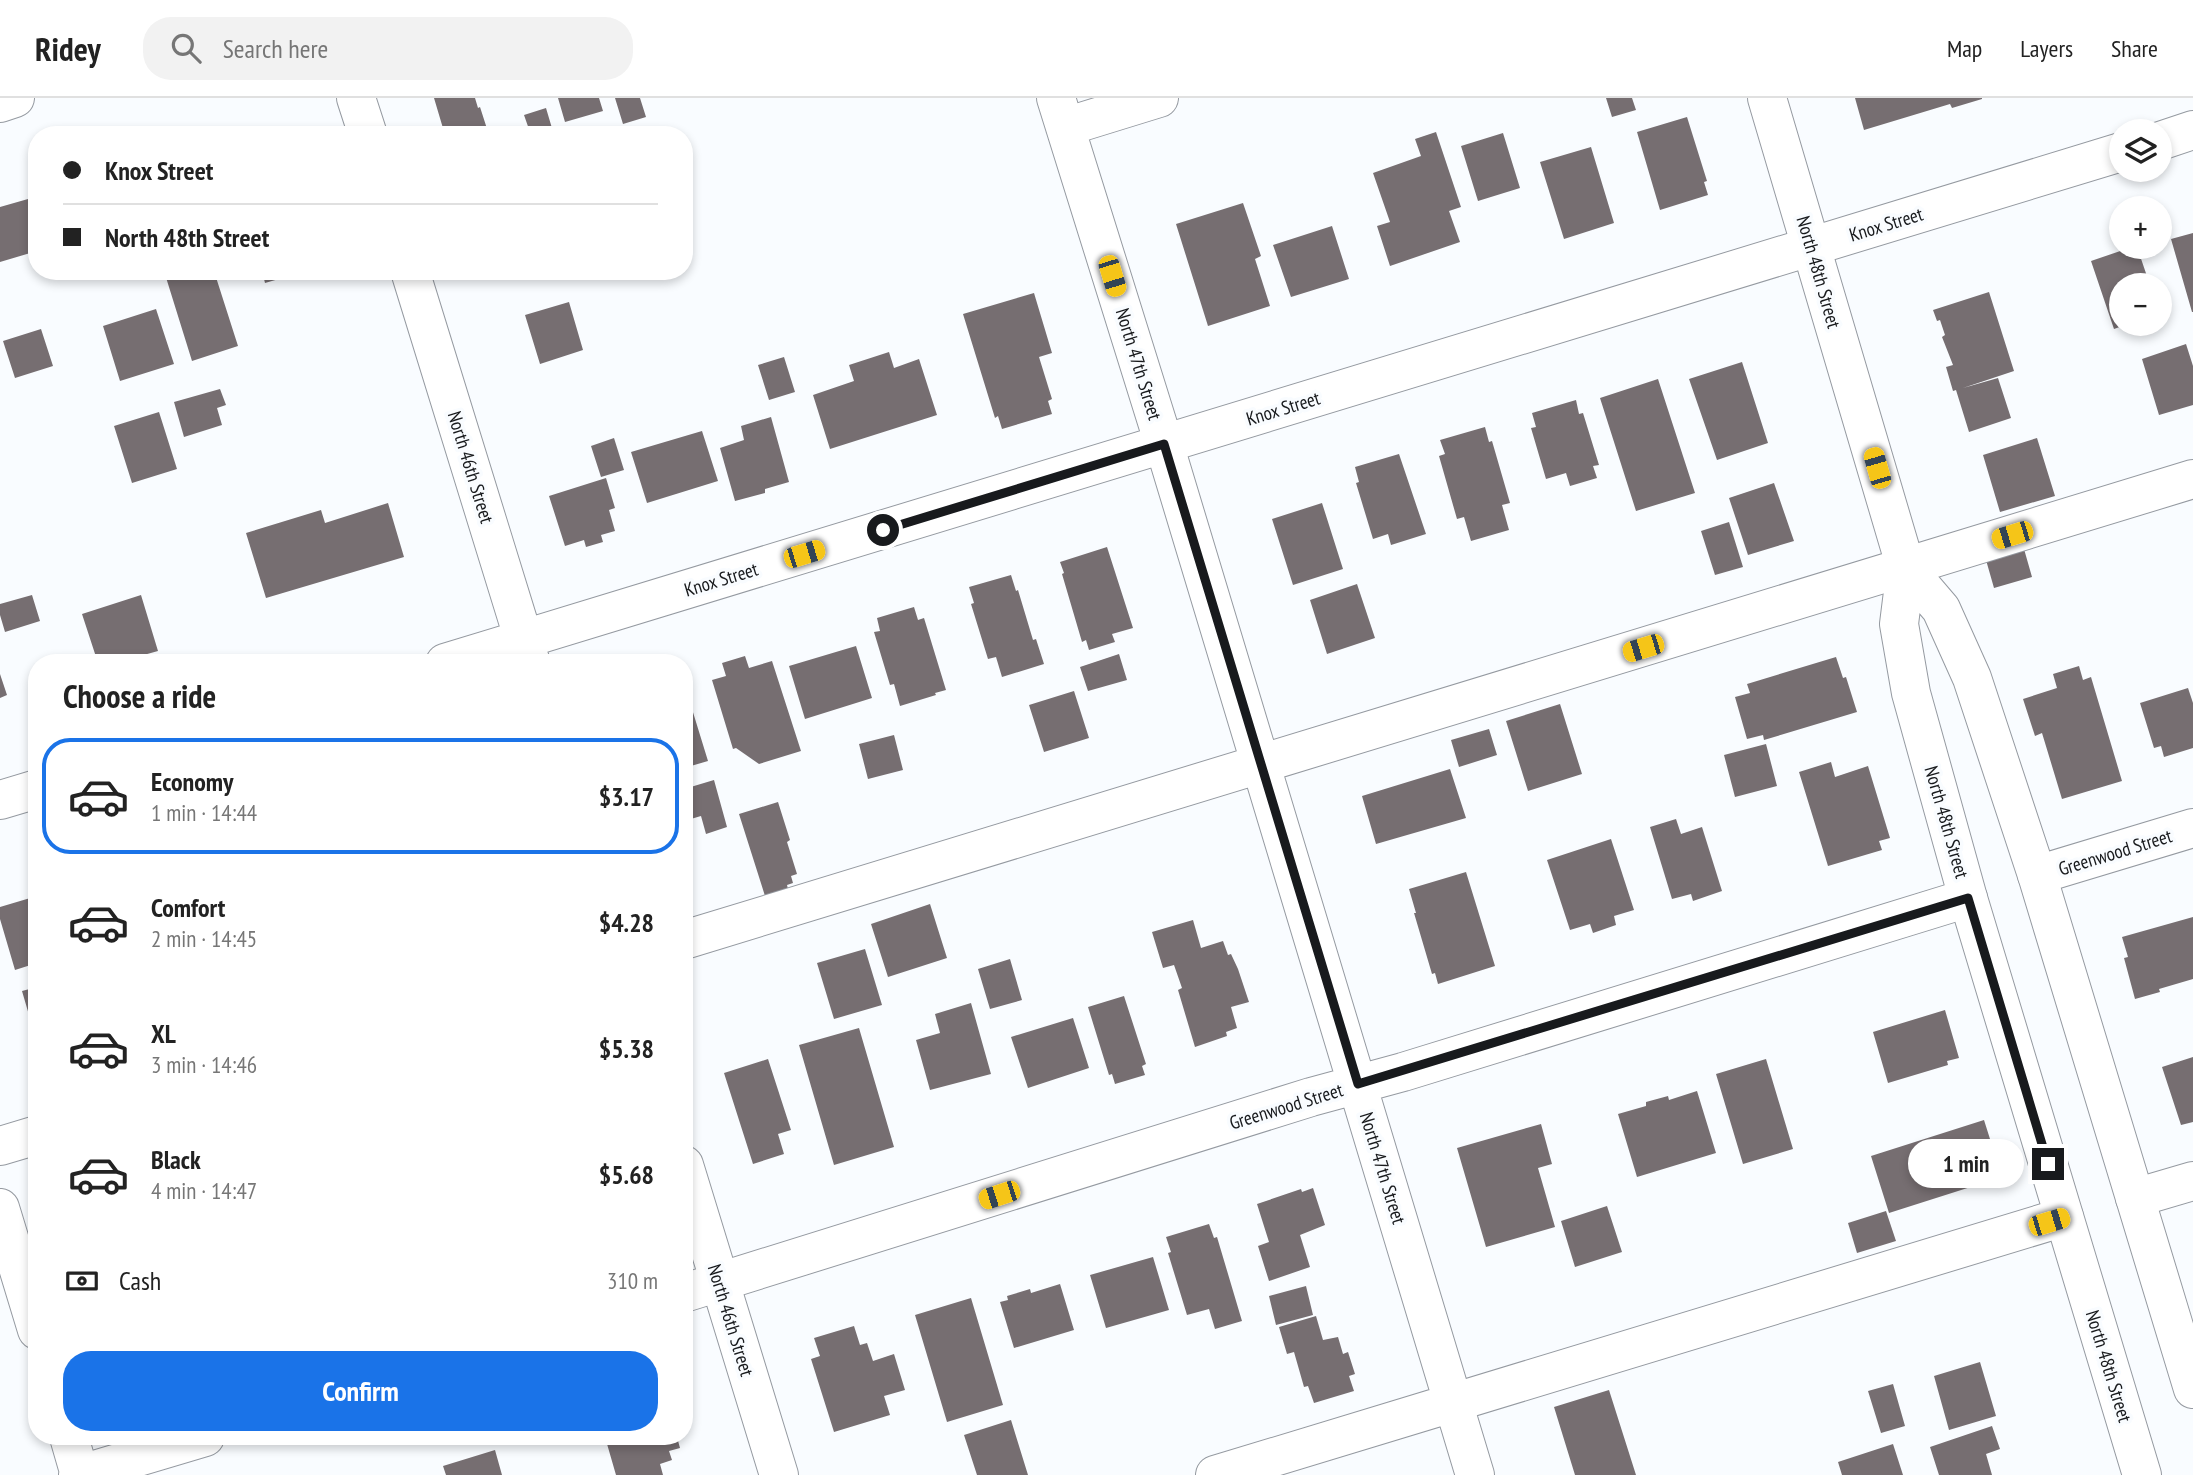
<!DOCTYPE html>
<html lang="en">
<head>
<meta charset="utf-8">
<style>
  :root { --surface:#fff; --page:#f2f2f2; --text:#222; --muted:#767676; --line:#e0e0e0; --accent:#1a73e8 }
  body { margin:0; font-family:"PT Sans Narrow",sans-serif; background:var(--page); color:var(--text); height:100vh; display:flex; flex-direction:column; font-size:26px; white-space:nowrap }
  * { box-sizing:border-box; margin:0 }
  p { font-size:23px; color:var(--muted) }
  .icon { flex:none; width:38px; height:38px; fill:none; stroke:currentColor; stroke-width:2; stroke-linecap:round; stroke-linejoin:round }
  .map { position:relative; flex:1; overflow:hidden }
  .panel { position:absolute; left:28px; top:556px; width:665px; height:791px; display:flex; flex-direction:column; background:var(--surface); border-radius:28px; box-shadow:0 4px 10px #0003 }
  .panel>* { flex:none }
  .top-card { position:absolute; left:28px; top:28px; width:665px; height:154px; border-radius:28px; box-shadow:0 4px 10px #0003; display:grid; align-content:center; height:154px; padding:0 35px; background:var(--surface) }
  .fabs { position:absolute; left:2109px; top:21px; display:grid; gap:14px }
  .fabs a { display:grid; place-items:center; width:63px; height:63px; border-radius:50%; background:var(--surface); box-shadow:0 4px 10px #0003; font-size:35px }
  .end { position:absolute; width:32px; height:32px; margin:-16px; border:9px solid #181a1d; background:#fff; box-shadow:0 0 0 4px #fff }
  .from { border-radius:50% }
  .bubble { position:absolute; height:49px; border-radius:24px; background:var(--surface); box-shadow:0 4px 10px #0003; font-size:23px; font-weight:600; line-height:49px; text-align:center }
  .car { position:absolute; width:21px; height:42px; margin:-21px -10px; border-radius:9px; box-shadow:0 0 5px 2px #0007; background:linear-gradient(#f5c518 24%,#345 0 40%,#f5c518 0 76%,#345 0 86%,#f5c518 0) }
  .top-card b { display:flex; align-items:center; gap:24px; height:66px; font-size:26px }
  .top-card b+b { border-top:2px solid var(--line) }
  .top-card i { width:18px; height:18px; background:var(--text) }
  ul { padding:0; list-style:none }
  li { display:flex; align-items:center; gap:21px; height:116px; margin:0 14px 10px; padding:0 21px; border:4px solid transparent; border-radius:28px }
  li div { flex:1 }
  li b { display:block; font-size:26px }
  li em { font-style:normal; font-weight:600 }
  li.selected { border-color:var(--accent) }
  li>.icon { width:63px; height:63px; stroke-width:1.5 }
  h2 { padding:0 35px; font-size:32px; line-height:84px }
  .pay { display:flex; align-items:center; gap:18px; height:77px; padding:0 35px; font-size:26px }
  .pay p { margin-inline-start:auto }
  .primary-button { display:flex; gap:14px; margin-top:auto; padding:14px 35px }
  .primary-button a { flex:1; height:80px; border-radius:28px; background:var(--accent); color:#fff; font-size:28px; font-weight:600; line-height:80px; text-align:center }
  header { display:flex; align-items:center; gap:42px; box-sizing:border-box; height:98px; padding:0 35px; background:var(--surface); border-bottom:2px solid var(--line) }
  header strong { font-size:33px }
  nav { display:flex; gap:38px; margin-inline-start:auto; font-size:24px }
  .search { width:490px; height:63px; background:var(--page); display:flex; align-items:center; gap:18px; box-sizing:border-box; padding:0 24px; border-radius:28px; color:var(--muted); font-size:26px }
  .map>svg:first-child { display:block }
  .building { fill:#766e71 }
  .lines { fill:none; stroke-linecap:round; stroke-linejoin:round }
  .minor-casing { stroke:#959aa1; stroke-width:40 }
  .major-casing { stroke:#959aa1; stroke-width:40 }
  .minor { stroke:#fff; stroke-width:38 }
  .major { stroke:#fff; stroke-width:38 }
  .route { stroke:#181a1d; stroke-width:9 }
  .labels { text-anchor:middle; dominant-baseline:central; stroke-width:7; stroke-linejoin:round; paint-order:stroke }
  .street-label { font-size:19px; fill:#181a1d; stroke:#f9fcff }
</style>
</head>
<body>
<header>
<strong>Ridey</strong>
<div class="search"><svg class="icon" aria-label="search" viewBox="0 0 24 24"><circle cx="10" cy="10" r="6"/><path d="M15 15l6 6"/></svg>Search here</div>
<nav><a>Map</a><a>Layers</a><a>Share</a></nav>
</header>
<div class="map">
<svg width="2193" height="1377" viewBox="0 0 2193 1377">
  <rect width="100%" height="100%" fill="#f9fcff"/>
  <path class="building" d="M 434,0 L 475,0 L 478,10 L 480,9 L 489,37 L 445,37 Z
    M 558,0 L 599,0 L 603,13 L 565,24 Z
    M 615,0 L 640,0 L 646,19 L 623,26 Z
    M 1606,0 L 1632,0 L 1636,12 L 1612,19 Z
    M 1855,0 L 1982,0 L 1982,1 L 1952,10 L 1950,6 L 1864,32 Z
    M 546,10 L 554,37 L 531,37 L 524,17 Z
    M 1687,19 L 1707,83 L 1704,84 L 1708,97 L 1660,112 L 1637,34 Z
    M 517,28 L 520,37 L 491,37 L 491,36 Z
    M 1436,34 L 1461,109 L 1449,113 L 1460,144 L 1390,168 L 1377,128 L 1390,124 L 1373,75 L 1421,58 L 1415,41 Z
    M 1503,35 L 1520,90 L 1478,103 L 1461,48 Z
    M 1591,49 L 1614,125 L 1564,141 L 1540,64 Z
    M 35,99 L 37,106 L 37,153 L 0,164 L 0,109 Z
    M 1243,105 L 1261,158 L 1255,161 L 1270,208 L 1208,228 L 1176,126 Z
    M 1332,128 L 1349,181 L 1291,199 L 1273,147 Z
    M 2193,135 L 2193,214 L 2192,214 L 2171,141 Z
    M 2132,149 L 2137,149 L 2150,187 L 2121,187 L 2121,226 L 2128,226 L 2114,231 L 2091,163 Z
    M 164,173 L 214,173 L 238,248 L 192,263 Z
    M 262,173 L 303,173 L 303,174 L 265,185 Z
    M 1989,194 L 2014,273 L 1963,290 L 1998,280 L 2011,320 L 1969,334 L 1956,292 L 1953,293 L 1946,269 L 1953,267 L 1942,239 L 1945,237 L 1940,222 L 1937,223 L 1933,212 Z
    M 1034,195 L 1052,255 L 1039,259 L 1052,301 L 1048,303 L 1052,316 L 1002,331 L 998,318 L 995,320 L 963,216 Z
    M 569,204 L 583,252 L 540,266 L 525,217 Z
    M 156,211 L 174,266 L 120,283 L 103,228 Z
    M 41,231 L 53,268 L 15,280 L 3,243 Z
    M 2186,246 L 2193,268 L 2193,307 L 2159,317 L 2142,261 Z
    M 889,254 L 894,270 L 919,261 L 937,317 L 830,351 L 813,297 L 854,283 L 849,267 Z
    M 784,259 L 795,294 L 769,302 L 758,267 Z
    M 1742,264 L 1768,345 L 1717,362 L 1689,281 Z
    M 1658,281 L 1695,395 L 1636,413 L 1600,300 Z
    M 220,291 L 226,307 L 217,310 L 222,327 L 184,339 L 174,304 Z
    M 1576,302 L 1579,316 L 1583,315 L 1599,367 L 1593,368 L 1597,380 L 1570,388 L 1566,375 L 1546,381 L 1531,330 L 1536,329 L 1532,315 Z
    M 159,314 L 177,371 L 132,385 L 114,328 Z
    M 771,319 L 789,384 L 765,391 L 765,395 L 735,403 L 720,350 L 744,342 L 741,328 Z
    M 1485,329 L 1489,344 L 1492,343 L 1510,405 L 1502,407 L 1509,432 L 1471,443 L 1464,419 L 1457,421 L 1439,358 L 1445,356 L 1440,342 Z
    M 702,333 L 718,383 L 647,405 L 631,354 Z
    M 614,340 L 624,372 L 601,379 L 591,348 Z
    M 2037,340 L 2055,398 L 2000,414 L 1983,357 Z
    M 1399,356 L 1426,436 L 1391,447 L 1388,436 L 1373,441 L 1356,385 L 1359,384 L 1355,369 Z
    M 606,380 L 615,410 L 609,412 L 615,433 L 601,437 L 603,444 L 586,449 L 584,442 L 565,448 L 549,398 Z
    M 1774,385 L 1794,443 L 1748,457 L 1729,400 Z
    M 388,405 L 404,459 L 266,500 L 246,435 L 321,412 L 325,425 Z
    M 1322,405 L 1343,471 L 1293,487 L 1272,421 Z
    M 1729,424 L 1743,469 L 1715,477 L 1701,433 Z
    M 1107,449 L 1133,530 L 1112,536 L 1115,544 L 1089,552 L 1086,542 L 1082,544 L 1062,476 L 1064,475 L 1060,464 Z
    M 2024,451 L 2032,479 L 1994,490 L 1986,462 Z
    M 1011,477 L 1016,493 L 1018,492 L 1033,542 L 1036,541 L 1044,566 L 1002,579 L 996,559 L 988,561 L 971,506 L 974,505 L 969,489 Z
    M 1357,486 L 1375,540 L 1327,556 L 1310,502 Z
    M 32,497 L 40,523 L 5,534 L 0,517 L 0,506 Z
    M 141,497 L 158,553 L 115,565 L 98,565 L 82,516 Z
    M 914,509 L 918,522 L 924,520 L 946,592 L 935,595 L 936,597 L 900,608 L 894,586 L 890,587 L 874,534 L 880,533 L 877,520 Z
    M 856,548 L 872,600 L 805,621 L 789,568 Z
    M 1119,556 L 1127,582 L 1088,593 L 1080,569 Z
    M 745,558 L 749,570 L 772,563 L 801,653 L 759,666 L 736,650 L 733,651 L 712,582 L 726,578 L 722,565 Z
    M 1836,559 L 1843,580 L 1846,579 L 1857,614 L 1764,642 L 1763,637 L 1747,641 L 1735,599 L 1750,595 L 1747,586 Z
    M 2079,568 L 2083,582 L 2091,579 L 2122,683 L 2062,701 L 2042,635 L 2035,638 L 2023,601 L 2057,590 L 2053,576 Z
    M 0,576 L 7,597 L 0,600 Z
    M 2188,590 L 2193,605 L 2193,650 L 2164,659 L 2161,648 L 2154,650 L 2140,605 Z
    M 1074,593 L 1089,640 L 1044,654 L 1029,607 Z
    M 688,598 L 708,663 L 684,670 L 684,599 Z
    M 1560,606 L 1582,676 L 1528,693 L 1506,623 Z
    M 1489,631 L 1497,657 L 1459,669 L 1451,642 Z
    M 894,637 L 903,672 L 868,681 L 859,646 Z
    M 1766,646 L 1777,688 L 1735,699 L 1724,657 Z
    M 1831,664 L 1835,679 L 1868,668 L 1890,740 L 1879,743 L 1882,752 L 1828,768 L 1799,674 Z
    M 1450,671 L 1466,720 L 1376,746 L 1362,698 Z
    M 714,682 L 727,729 L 706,736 L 701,718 L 684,723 L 684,691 Z
    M 778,704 L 790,742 L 787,744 L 797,776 L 791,778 L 793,785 L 787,787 L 788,791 L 765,798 L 739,716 Z
    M 1676,721 L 1681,736 L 1702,729 L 1722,793 L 1693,803 L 1691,796 L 1672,801 L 1650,729 Z
    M 1611,741 L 1634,812 L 1614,818 L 1616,827 L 1593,835 L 1590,826 L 1570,832 L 1547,762 Z
    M 1466,774 L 1495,868 L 1438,886 L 1435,875 L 1432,876 L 1414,815 L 1416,815 L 1409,791 Z
    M 37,798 L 37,865 L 15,872 L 0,821 L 0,809 Z
    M 930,806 L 947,860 L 888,879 L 871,826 Z
    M 2193,819 L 2193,881 L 2159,891 L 2160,894 L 2135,901 L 2124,860 L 2128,859 L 2122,839 Z
    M 1193,822 L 1201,850 L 1223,843 L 1228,857 L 1231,856 L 1238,871 L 1249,904 L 1231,909 L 1237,930 L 1226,934 L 1227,938 L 1195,949 L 1178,892 L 1182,890 L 1174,867 L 1163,870 L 1152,834 Z
    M 865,851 L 882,907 L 834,921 L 817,865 Z
    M 1010,861 L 1022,902 L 990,911 L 978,871 Z
    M 37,889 L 37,941 L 36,941 L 22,893 Z
    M 1124,898 L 1146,966 L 1142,968 L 1145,977 L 1115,986 L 1112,976 L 1109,977 L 1088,909 Z
    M 971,905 L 991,976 L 930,992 L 916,942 L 940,935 L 935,916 Z
    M 1945,912 L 1959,960 L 1947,963 L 1948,967 L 1888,985 L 1873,934 Z
    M 1073,920 L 1089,970 L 1028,990 L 1011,939 Z
    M 859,930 L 894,1049 L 834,1067 L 799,947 Z
    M 2193,959 L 2193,1024 L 2181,1027 L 2162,969 Z
    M 768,961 L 791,1032 L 778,1036 L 784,1056 L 753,1066 L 724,975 Z
    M 1766,961 L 1793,1051 L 1743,1066 L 1716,976 Z
    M 1697,993 L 1716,1055 L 1637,1079 L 1618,1016 L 1646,1008 L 1646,1004 L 1668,998 L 1669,1002 Z
    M 1984,1022 L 2002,1079 L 1889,1115 L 1871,1058 Z
    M 1541,1026 L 1552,1066 L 1538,1070 L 1555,1129 L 1486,1149 L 1457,1050 Z
    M 1313,1090 L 1325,1127 L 1300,1137 L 1310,1169 L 1269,1183 L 1258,1148 L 1269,1144 L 1257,1106 L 1301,1091 L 1302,1094 Z
    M 1607,1108 L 1622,1154 L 1575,1169 L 1561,1123 Z
    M 1886,1113 L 1896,1143 L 1857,1155 L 1848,1125 Z
    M 1209,1126 L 1214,1140 L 1217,1139 L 1242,1223 L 1215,1231 L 1209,1211 L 1187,1217 L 1168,1155 L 1171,1154 L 1166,1139 Z
    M 1153,1159 L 1169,1212 L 1106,1230 L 1090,1177 Z
    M 1060,1186 L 1074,1232 L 1014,1250 L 1000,1204 L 1008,1202 L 1007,1198 L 1030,1191 L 1031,1195 Z
    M 1306,1188 L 1313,1217 L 1276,1227 L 1269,1198 Z
    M 971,1200 L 1003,1307 L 947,1324 L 915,1217 Z
    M 1316,1218 L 1323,1242 L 1338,1239 L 1343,1256 L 1348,1254 L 1355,1276 L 1349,1278 L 1354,1293 L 1314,1305 L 1308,1288 L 1304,1289 L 1294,1254 L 1287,1256 L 1279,1229 Z
    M 854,1228 L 860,1247 L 867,1245 L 873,1263 L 894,1256 L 905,1292 L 884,1298 L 890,1317 L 834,1334 L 811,1261 L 820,1258 L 814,1240 Z
    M 1980,1264 L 1996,1318 L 1949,1332 L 1934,1278 Z
    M 1893,1286 L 1905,1328 L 1881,1335 L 1868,1293 Z
    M 1609,1292 L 1636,1377 L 1575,1377 L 1554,1309 Z
    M 1011,1322 L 1028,1377 L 977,1377 L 964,1337 Z
    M 1992,1328 L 2000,1351 L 1986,1356 L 1992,1377 L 1939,1377 L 1930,1349 Z
    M 605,1339 L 677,1339 L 680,1350 L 669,1353 L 672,1362 L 660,1366 L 663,1377 L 616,1377 Z
    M 1893,1346 L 1903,1377 L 1842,1377 L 1838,1364 Z
    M 495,1352 L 502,1377 L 446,1377 L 443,1368 Z"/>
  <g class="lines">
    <g class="minor-casing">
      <path id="minor" d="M 356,0 L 368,37
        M 1056,0 L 1164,346 L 1475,1377
        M 0,5 L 15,0
        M 1065,29 L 1159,0
        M 2160,43 L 2193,32
        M 410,173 L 531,565
        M 445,565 L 2121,54
        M 0,702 L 37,691
        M 2037,777 L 2193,730
        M 684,842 L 2193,381
        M 0,1048 L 37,1037
        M 684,1067 L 779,1377
        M 2135,1100 L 2193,1083
        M 0,1110 L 37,1232
        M 684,1195 L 1311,999 L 1403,974 L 1968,800
        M 69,1339 L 80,1377
        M 78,1377 L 205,1339
        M 1215,1377 L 2064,1119"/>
    </g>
    <g class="major-casing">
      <path id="major" d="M 1767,0 L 1906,470 L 1899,526 L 1911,595 L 1968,800 L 2142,1377
        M 1906,470 L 1941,511 L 1972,580 L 2037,777 L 2193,1291"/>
    </g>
    <use href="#minor" class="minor"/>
    <use href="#major" class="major"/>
  </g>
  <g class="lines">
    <path class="route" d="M 883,432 L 1164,346 L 1358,986 L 1968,800 L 2048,1066"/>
  </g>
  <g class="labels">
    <g class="street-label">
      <text transform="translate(1886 126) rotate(-17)">Knox Street</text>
      <text transform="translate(1819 174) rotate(74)">North 48th Street</text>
      <text transform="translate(1139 266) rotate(73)">North 47th Street</text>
      <text transform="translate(1283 310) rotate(-17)">Knox Street</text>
      <text transform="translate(471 369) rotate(73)">North 46th Street</text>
      <text transform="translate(721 481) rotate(-17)">Knox Street</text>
      <text transform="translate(1947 724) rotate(74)">North 48th Street</text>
      <text transform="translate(2115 754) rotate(-17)">Greenwood Street</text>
      <text transform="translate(1286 1008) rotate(-17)">Greenwood Street</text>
      <text transform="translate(1383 1070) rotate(73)">North 47th Street</text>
      <text transform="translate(731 1222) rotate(73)">North 46th Street</text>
      <text transform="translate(2109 1268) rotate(73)">North 48th Street</text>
    </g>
  </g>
</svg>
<div class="fabs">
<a><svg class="icon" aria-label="layers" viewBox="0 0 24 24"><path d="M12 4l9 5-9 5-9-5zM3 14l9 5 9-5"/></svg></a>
<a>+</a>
<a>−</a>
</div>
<i class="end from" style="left:883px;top:432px"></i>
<i class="end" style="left:2048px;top:1066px"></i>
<div class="bubble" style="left:1908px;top:1041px;width:116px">1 min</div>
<i class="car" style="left:1112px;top:178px;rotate:163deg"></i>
<i class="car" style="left:1877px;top:370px;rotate:344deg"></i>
<i class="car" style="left:2012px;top:437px;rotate:253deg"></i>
<i class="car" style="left:804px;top:456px;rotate:73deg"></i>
<i class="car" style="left:1643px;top:550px;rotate:253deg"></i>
<i class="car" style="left:999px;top:1097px;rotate:252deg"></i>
<i class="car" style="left:2049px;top:1124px;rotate:73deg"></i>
<div class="top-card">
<b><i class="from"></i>Knox Street</b>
<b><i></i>North 48th Street</b>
</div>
<section class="panel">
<h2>Choose a ride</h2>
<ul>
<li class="selected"><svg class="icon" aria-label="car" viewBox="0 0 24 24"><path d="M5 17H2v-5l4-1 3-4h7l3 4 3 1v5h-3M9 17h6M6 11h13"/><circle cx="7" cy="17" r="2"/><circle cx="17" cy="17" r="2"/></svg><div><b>Economy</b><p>1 min · 14:44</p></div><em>$3.17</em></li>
<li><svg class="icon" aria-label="car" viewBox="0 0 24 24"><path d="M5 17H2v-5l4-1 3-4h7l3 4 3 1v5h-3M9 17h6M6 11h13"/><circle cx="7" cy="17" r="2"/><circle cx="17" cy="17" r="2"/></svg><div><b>Comfort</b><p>2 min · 14:45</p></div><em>$4.28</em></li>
<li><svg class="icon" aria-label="car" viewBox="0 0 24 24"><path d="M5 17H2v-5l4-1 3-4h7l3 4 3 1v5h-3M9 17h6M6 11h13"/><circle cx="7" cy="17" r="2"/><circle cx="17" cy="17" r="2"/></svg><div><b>XL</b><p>3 min · 14:46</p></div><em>$5.38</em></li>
<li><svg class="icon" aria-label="car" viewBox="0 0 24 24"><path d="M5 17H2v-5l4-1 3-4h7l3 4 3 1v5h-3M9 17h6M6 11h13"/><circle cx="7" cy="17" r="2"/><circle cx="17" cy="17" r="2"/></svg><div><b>Black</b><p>4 min · 14:47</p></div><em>$5.68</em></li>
</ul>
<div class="pay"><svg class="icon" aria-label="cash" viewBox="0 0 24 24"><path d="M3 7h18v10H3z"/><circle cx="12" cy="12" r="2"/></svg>Cash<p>310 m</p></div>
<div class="primary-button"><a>Confirm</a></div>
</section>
</div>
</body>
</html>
